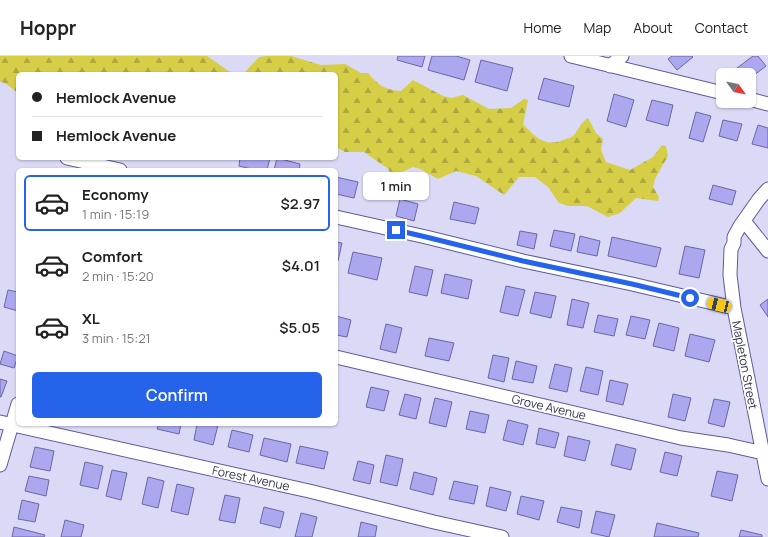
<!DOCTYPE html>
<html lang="en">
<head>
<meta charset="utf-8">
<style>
  :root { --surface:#fff; --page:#f2f2f2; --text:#222; --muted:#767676; --line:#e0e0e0; --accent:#2563eb }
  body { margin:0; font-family:Manrope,sans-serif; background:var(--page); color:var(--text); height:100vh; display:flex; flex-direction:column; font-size:15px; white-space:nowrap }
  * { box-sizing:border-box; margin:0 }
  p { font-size:13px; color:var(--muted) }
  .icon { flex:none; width:22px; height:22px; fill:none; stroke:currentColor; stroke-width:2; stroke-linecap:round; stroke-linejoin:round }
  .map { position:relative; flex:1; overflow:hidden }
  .details { position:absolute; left:16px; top:112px; width:322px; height:258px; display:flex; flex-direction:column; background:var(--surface); border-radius:6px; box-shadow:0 1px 3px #0004 }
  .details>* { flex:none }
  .hud { position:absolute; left:16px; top:16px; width:322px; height:88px; border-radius:6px; box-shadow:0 1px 3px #0004; display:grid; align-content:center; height:88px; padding:0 16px; background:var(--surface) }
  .needle { width:26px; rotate:123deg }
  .controls { position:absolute; left:716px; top:12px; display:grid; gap:8px }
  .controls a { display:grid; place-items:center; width:40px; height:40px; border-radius:6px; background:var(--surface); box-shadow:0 1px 3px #0004; font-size:20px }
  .end { position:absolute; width:18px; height:18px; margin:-9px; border:5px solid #2563eb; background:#fff; box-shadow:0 0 0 2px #fff }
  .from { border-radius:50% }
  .bubble { position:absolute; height:28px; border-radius:6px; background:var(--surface); box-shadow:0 1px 3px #0004; font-size:13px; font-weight:600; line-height:28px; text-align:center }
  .car { position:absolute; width:12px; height:24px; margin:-12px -6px; border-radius:5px; box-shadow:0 0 3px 1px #0007; background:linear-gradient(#f5c518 24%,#345 0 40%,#f5c518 0 76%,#345 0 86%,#f5c518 0) }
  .hud b { display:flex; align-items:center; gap:14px; height:38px; font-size:15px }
  .hud b+b { border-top:1px solid var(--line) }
  .hud i { width:10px; height:10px; background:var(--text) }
  ul { padding:7px 0 0; list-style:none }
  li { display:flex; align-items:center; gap:12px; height:56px; margin:0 8px 6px; padding:0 8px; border:2px solid transparent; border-radius:6px }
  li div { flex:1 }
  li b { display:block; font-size:15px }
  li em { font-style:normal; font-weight:600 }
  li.active { border-color:var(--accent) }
  li>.icon { width:36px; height:36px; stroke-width:1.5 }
  .cta { display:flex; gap:8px; margin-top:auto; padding:8px 16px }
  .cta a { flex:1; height:46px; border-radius:6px; background:var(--accent); color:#fff; font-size:16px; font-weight:600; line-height:46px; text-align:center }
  header { display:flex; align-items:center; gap:24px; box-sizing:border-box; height:56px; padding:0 20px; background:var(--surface); border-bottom:1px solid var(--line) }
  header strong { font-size:19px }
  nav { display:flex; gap:22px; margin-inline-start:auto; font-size:14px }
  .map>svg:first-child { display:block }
  .forest { fill:url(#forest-firs) }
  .building { fill:#aba8ef; stroke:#6a66a4 }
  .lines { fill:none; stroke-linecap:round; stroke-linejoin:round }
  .minor-casing { stroke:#605b98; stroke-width:15 }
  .minor { stroke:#fff; stroke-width:13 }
  .route { stroke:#2563eb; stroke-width:5 }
  .labels { text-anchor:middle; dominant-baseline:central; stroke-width:3.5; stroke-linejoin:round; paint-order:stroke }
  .street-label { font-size:12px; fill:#373652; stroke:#fefefe }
</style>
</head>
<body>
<header>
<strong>Hoppr</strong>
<nav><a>Home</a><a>Map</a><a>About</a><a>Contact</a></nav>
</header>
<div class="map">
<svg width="768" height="481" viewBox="0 0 768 481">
  <defs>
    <pattern id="forest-firs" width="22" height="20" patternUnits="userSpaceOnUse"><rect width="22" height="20" fill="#d6ce46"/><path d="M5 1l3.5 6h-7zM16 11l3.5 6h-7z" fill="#aea83d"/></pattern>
  </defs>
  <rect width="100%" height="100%" fill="#dadaf6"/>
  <path class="forest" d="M 0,0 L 207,0 L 230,16 L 244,17 L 259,1 L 266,0 L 291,0 L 321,9 L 345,8 L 361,17 L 368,17 C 378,29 385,34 401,35 L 413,24 L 443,40 L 451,42 L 463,39 L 489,53 L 511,52 L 524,43 L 528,44 L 523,68 C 534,80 545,92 563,84 C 566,83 571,82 574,79 C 580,72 579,68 588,62 L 596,77 L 603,83 L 601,94 L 606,106 L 630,114 L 653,101 L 662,89 L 666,90 L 668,100 L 655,123 L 653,131 L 659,141 L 658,145 L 636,142 L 620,157 L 608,161 L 587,150 L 568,150 L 559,147 L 548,131 L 535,121 L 519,121 L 504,139 L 476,120 L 456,115 L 438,123 L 420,113 L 413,111 L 393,120 L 387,112 L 364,96 L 345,96 L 336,91 L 336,18 L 18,18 L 18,37 L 5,27 L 0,26 Z"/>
  <path class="building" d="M 398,0 L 425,0 L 422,11 L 397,4 Z
    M 432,0 L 456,0 L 470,4 L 464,24 L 428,14 Z
    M 672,0 L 692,0 L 693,1 L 677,14 L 668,3 Z
    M 753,0 L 758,0 L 766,10 L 749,23 L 749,19 L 742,19 L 737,12 Z
    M 481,4 L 513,12 L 507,35 L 475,26 Z
    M 544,22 L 574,30 L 569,51 L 538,43 Z
    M 614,38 L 634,44 L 626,71 L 607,65 Z
    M 652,44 L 673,49 L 668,70 L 646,64 Z
    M 696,56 L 711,60 L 703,86 L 689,82 Z
    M 723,64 L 742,68 L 737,85 L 719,80 Z
    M 758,69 L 768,72 L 768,92 L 752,88 Z
    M 240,102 L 270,102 L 267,114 L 256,114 L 239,110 Z
    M 277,102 L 300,108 L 299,114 L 274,114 Z
    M 336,121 L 358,126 L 354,142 L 336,138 Z
    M 713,129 L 736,135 L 732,149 L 709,143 Z
    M 400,143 L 418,148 L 414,165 L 396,160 Z
    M 454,146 L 479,152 L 475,168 L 450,163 Z
    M 554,174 L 575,178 L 571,195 L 550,190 Z
    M 520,175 L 537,178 L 534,193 L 517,189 Z
    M 580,180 L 600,185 L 597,200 L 577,196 Z
    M 612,181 L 661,192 L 656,211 L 608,200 Z
    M 336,186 L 342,187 L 338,205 L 336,204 Z
    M 685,190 L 705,194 L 699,222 L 679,218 Z
    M 353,196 L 382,202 L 377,224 L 348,217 Z
    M 415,210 L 433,214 L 427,240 L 409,236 Z
    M 445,218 L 472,224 L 468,243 L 441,237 Z
    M 506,230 L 525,234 L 518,260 L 500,256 Z
    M 8,234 L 18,236 L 18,255 L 4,251 Z
    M 535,236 L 556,240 L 551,262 L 530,257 Z
    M 572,243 L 589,247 L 583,272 L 567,269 Z
    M 768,243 L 768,261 L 760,249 Z
    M 598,259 L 618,263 L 614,280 L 594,276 Z
    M 336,260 L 351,264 L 347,281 L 336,279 Z
    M 631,260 L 650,264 L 645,283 L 626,279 Z
    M 659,267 L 679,272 L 674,295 L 653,290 Z
    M 386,268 L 402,272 L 396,297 L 380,293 Z
    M 690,278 L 715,284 L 709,306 L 685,300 Z
    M 429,282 L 454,287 L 449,305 L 425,300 Z
    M 4,295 L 18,300 L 14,312 L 0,308 Z
    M 493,299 L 509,302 L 504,326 L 488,322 Z
    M 516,305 L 537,310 L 533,327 L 512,323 Z
    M 555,308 L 572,312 L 567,336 L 549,332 Z
    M 586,311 L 603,315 L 598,339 L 580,335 Z
    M 0,323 L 7,325 L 1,341 L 0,341 Z
    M 610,324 L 628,328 L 623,349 L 606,345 Z
    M 371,331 L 389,335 L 384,355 L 366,351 Z
    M 405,338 L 421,342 L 416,363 L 399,359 Z
    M 673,338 L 691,342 L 685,365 L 668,361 Z
    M 435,342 L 452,346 L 446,371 L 429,367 Z
    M 714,343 L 730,346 L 724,371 L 708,367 Z
    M 470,355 L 489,359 L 485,377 L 466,373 Z
    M 508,364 L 528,369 L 523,389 L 503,384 Z
    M 159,368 L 181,368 L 179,378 L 157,373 Z
    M 197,368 L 212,368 L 218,369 L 213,389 L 194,384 Z
    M 539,372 L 559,377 L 555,392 L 536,388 Z
    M 232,374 L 253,379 L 249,396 L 228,391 Z
    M 568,380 L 590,385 L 585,405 L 564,400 Z
    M 264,382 L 291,388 L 287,406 L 260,399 Z
    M 616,388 L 636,393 L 631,414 L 611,409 Z
    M 300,390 L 328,396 L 324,413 L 296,407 Z
    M 35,391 L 54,395 L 50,415 L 30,411 Z
    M 665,396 L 682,400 L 677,420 L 660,416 Z
    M 386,399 L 403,403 L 397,430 L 380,426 Z
    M 358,405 L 374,409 L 370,428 L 353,424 Z
    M 85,406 L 103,410 L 98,433 L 80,429 Z
    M 112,414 L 127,417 L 121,444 L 106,440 Z
    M 717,415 L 738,419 L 732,445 L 711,440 Z
    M 414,416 L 437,422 L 433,439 L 410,433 Z
    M 29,420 L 49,424 L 46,440 L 25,435 Z
    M 148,421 L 164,425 L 158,452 L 142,448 Z
    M 454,425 L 478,430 L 474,448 L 449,443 Z
    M 177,428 L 194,432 L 188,459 L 171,455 Z
    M 490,431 L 511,436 L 506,455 L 486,450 Z
    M 225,439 L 240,442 L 235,467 L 219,464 Z
    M 521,440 L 544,445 L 539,464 L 517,458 Z
    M 22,444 L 39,448 L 35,466 L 18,463 Z
    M 264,451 L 284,456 L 280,472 L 260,467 Z
    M 561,451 L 582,455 L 579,472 L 557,466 Z
    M 596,455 L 615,459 L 609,481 L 591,477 Z
    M 301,457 L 317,461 L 312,481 L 295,481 Z
    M 65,464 L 84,469 L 81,481 L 61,481 Z
    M 361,466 L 377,470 L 375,481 L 358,481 Z
    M 657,467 L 699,477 L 698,481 L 654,481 Z
    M 14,471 L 45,479 L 44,481 L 12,481 Z
    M 741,474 L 762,479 L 762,481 L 739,481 Z"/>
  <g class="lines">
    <g class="minor-casing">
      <path id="minor" d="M 571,0 L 723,37
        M 610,10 L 622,0
        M 749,43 L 768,48
        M 67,102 L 120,114
        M 768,133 L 759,143 L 740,170 L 734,181 L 734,187 L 731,193 L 730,219 L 734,252 L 768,423
        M 336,161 L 426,181 L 523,205 L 632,228 L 734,252
        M 744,165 L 768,195
        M 336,301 L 681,382 L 728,389 L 763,397
        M 0,366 L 309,435 L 434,466 L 502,481
        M 0,409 L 18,348"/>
    </g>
    <use href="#minor" class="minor"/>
  </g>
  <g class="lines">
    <path class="route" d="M 396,174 L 426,181 L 523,205 L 632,228 L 690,242"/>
  </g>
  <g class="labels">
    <g class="street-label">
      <text transform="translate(745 309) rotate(79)">Mapleton Street</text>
      <text transform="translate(549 351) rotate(13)">Grove Avenue</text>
      <text transform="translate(251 422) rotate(12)">Forest Avenue</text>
    </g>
  </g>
</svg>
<div class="controls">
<a><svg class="needle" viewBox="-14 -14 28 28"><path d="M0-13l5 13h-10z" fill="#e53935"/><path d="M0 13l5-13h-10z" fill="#767676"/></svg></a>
</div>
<i class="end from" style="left:690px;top:242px"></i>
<i class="end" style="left:396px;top:174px"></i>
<div class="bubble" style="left:363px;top:116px;width:66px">1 min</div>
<i class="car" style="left:719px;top:249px;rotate:284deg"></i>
<div class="hud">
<b><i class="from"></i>Hemlock Avenue</b>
<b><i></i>Hemlock Avenue</b>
</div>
<section class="details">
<ul>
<li class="active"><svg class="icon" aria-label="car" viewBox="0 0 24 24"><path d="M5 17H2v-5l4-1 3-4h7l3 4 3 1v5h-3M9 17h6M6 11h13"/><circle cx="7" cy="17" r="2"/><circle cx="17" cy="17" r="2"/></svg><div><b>Economy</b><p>1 min · 15:19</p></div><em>$2.97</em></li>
<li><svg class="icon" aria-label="car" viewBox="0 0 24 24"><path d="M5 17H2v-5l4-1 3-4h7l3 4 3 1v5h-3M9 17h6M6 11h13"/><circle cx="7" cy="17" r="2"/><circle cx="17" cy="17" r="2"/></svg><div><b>Comfort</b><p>2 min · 15:20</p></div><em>$4.01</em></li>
<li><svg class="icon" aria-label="car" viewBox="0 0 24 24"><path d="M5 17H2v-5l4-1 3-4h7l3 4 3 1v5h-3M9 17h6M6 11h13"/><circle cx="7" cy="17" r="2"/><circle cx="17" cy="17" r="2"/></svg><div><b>XL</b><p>3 min · 15:21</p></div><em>$5.05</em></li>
</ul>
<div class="cta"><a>Confirm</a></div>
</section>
</div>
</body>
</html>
